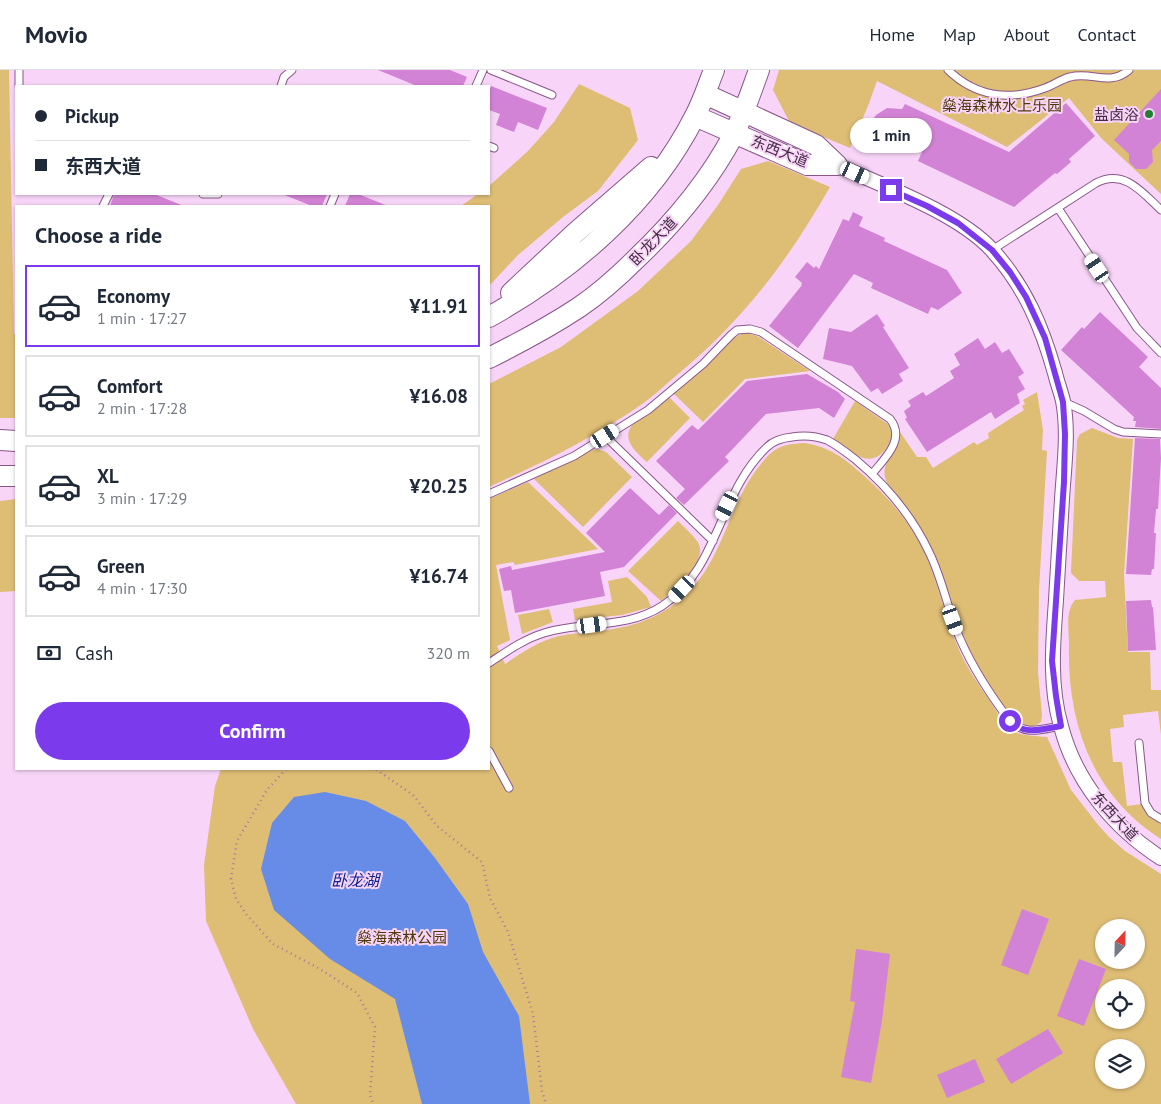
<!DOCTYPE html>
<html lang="en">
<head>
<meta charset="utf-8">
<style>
  :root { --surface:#fff; --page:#f2f2f3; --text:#1f2937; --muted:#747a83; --line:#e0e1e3; --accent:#7c3aed }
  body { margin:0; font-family:"PT Sans","Noto Sans SC",sans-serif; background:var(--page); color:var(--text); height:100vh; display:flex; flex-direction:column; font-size:19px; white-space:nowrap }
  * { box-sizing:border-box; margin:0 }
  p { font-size:16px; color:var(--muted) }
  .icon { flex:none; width:28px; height:28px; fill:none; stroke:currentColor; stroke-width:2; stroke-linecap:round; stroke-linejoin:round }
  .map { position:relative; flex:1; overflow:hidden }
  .drawer { position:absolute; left:15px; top:135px; width:475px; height:565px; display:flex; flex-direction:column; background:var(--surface); border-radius:0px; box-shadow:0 1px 4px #0004 }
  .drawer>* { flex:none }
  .hud { position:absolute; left:15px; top:15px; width:475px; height:110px; border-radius:0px; box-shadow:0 1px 4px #0004; display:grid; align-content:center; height:110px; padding:0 20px; background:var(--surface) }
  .needle { width:32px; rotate:22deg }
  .fabs { position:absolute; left:1095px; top:849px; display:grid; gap:10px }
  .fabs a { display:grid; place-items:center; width:50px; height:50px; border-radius:50%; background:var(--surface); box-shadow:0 1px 4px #0004; font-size:25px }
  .end { position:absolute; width:22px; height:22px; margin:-11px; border:6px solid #7c3aed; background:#fff; box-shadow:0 0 0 2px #fff }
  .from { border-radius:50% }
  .bubble { position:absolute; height:35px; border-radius:18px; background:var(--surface); box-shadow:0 1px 4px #0004; font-size:16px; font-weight:700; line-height:35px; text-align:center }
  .car { position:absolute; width:15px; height:30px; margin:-15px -8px; border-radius:6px; box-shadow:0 0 4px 1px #0007; background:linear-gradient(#fff 24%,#345 0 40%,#fff 0 76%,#345 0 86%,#fff 0) }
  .hud b { display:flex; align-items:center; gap:18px; height:48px; font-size:19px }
  .hud b+b { border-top:1px solid var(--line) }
  .hud i { width:12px; height:12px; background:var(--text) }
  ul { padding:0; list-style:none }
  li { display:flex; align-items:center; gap:15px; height:82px; margin:0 10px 8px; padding:0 10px; border:2px solid var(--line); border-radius:0px }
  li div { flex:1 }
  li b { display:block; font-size:19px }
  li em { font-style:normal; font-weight:700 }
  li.active { border-color:var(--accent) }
  li>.icon { width:45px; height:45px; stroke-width:1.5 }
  h2 { padding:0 20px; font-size:22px; line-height:60px }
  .pay { display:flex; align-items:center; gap:12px; height:55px; padding:0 20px; font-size:19px }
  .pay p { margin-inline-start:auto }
  .cta { display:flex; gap:10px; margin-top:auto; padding:10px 20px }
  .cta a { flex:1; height:58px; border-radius:30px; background:var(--accent); color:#fff; font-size:20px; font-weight:700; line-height:58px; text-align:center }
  header { display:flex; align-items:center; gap:30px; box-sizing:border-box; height:70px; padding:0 25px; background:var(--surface); border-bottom:1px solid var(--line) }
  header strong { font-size:24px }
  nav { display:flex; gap:28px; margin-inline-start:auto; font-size:18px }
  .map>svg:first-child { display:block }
  .green { fill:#debd75; fill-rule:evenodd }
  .water { fill:#678ce8 }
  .building { fill:#d283d5 }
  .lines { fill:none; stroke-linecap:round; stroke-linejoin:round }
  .lane-casing { stroke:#89568a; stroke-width:9 }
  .street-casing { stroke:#89568a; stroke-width:16 }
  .secondary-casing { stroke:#89568a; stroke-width:22 }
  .path { stroke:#9c7f9c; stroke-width:2.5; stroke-dasharray:1 4; stroke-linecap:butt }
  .lane { stroke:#fff; stroke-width:7 }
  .street { stroke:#fff; stroke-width:14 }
  .secondary { stroke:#fff; stroke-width:20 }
  .route { stroke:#7c3aed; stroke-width:6 }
  .poi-dot { fill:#207f30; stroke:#f8d5f8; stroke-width:2 }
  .labels { text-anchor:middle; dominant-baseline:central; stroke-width:4; stroke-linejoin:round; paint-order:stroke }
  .park-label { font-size:15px; fill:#4e3a07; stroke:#f8d5f8 }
  .poi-label { font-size:15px; fill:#432c43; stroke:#f8d5f8; text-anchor:end }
  .street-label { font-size:15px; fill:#432c43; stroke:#f8d5f8 }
  .water-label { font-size:16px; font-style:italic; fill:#0c228c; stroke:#f8d5f8 }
</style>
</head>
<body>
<header>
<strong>Movio</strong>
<nav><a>Home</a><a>Map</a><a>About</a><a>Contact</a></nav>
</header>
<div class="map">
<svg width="1161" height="1034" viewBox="0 0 1161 1034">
  <rect width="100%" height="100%" fill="#f8d5f8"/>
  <path class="green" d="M 0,0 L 9,0 L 14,264 L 16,264 L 16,348 L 0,348 Z
    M 779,0 L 1161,0 L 1161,124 L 1102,69 L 1069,28 L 1007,77 L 877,11 L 868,36 L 850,78 L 790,53 L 773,20 Z
    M 579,14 L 630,38 L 638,70 L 598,121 L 563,147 L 518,185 L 489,216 L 489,136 L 461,136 L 478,124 L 489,124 L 489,116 L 528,81 L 554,52 Z
    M 768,91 L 830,117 C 787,192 744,249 677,305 C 666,314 655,325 642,334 C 595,367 542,393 489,417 L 489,314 L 561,277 L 638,221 L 691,171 L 718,135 L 741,99 Z
    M 748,263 L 757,266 L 810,301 L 745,309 L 703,352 L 673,323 L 710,293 L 734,268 L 741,264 Z
    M 1037,322 L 1043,360 L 1042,380 L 1047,381 L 1039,520 L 1038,602 L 1042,645 L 1041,652 C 1034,657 1028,659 1020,655 C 1004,645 972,588 965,569 C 953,540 946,508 932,480 C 924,463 913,447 902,432 C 896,424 887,417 885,407 C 881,391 900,381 900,362 L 917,387 L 926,387 L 933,398 L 974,372 L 977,375 L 989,368 L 988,363 L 1024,340 L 1022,336 L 1025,334 L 1023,330 Z
    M 669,327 L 690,348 L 647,392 C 635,381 619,368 635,352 Z
    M 855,331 L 889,355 C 893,363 892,370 887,377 C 870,402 850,381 833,369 Z
    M 1092,358 L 1118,368 L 1133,369 L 1124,505 L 1128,582 L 1150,582 L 1151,620 L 1161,620 L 1161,665 L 1158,641 L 1123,645 L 1124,657 L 1110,659 L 1113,692 L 1122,692 L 1127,736 L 1142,734 L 1151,748 L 1161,753 L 1161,769 C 1092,725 1067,653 1069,574 C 1069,560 1065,541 1075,530 L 1106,527 L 1105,511 L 1079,511 L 1071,503 L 1077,370 L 1080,364 Z
    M 804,373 C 830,377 844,388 863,405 C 889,427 911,454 926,485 C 939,515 945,546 957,575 C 965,595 978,614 990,631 C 997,642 1005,657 1017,663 C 1025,666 1038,666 1047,667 L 1071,720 L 1099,756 L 1109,767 L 1125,781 L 1161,804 L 1161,1034 L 296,1034 L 253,959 L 206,851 L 204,795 L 215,716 L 221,699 L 489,699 L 489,429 L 528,412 L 598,479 L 515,495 L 513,492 L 496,495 L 510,570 L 497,576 L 505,594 C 523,582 539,571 559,566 C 573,563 587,563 601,561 C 638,556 665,546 691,519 C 723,486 729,436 757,399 C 762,393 768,384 775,380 C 784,374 793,374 804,373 ZM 1104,858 L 1136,858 L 1136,890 L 1104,890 ZM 1104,918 L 1136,918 L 1136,950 L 1104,950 ZM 1104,978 L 1136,978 L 1136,1010 L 1104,1010 Z
    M 597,379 L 606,382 L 632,407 L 583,457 L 534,409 L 589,381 Z
    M 16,429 L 16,521 L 0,522 L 0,431 Z
    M 678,451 C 684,457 692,464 697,471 C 711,490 674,520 661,531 L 628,501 Z
    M 627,507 L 647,527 L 651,537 L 622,545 L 575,550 L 573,539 L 612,532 L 608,511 Z
    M 549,539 L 553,552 L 522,564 L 518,545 Z"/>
  <path class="water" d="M 325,722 L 366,731 L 405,751 L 435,788 L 468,834 L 483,882 L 519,946 L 530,1034 L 422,1034 L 395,929 L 330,889 L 274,840 L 261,799 L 272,753 L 294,727 Z"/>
  <path class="building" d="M 378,0 L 450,0 L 467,7 L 463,16 L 417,16 Z
    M 491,16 L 547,38 L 538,60 L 518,52 L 514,62 L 496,55 L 500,44 L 489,40 L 489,22 Z
    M 1161,19 L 1161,71 L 1152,80 L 1153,92 L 1146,99 L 1136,99 L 1129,92 L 1129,84 L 1114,70 Z
    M 1066,33 L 1095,66 L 1069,89 L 1071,92 L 1057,104 L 1055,103 L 1014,137 L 918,91 L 927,70 L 897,82 L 890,82 L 877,76 L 870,64 L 872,51 L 876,45 L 887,38 L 902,39 L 905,34 L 1009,82 Z
    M 114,124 L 154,124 L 184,136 L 110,136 Z
    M 282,124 L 327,124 L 322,136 L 312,136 Z
    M 350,124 L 358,124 L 388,136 L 345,136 Z
    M 853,142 L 863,147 L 859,156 L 885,168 L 884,171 L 947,200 L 962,223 L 938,240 L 931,237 L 928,244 L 871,218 L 873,213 L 854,204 L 798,278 L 769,256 L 802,215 L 801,215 L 802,213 L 795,207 L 807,192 L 814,198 L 816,196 L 819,199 L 843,149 L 849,151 Z
    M 1100,242 L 1148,287 L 1139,297 L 1161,318 L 1161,359 L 1135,357 L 1136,351 L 1133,351 L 1134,347 L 1061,280 L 1082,257 L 1084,259 Z
    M 877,244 L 885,256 L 883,257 L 909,298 L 899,304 L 903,311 L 882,324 L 878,318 L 871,322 L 852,296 L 823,289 L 829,258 L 851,262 Z
    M 978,268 L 985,279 L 995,272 L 1002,283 L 1009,279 L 1024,303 L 1018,307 L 1025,319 L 1017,324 L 1020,333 L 995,349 L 991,342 L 927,382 L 905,349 L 907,348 L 904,341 L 911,336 L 908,331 L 923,322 L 926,326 L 954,308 L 950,301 L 960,295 L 954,284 Z
    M 807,304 L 838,322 L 845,329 L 834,348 L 819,338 L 766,344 L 725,387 L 729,391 L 684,435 L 676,428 L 685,419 L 656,391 L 692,355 L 698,360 L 747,311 Z
    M 1135,368 L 1160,369 L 1161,388 L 1158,439 L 1156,439 L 1154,463 L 1156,463 L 1154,499 L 1152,499 L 1151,505 L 1126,504 Z
    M 630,418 L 659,445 L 669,435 L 677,443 L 624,497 L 600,502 L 605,526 L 515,543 L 511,520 L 504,521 L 499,499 L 511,496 L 512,500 L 605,482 L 586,463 Z
    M 1151,530 L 1152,537 L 1153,537 L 1156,580 L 1128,581 L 1126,531 Z
    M 1022,839 L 1049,849 L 1028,905 L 1001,895 Z
    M 856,879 L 890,884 L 882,951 L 871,1013 L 841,1007 L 855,932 L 850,931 Z
    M 1079,889 L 1106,899 L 1084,956 L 1057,946 Z
    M 1048,959 L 1063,983 L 1011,1014 L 996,989 Z
    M 975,989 L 985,1012 L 947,1028 L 937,1005 Z"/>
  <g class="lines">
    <g class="lane-casing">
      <path id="lane" d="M 491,0 L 552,25
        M 948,0 C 976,27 1010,31 1045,18 C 1054,15 1061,9 1070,7 C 1092,1 1109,17 1129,0
        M 19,16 L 19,0
        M 281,16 L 284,7 L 292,0
        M 476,16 L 483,0
        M 489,76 L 494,78
        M 203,124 L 218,124
        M 103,136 L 109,124
        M 330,136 L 335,124
        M 1058,138 L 1137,258 L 1161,283
        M 992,180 L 1096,113 C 1124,98 1143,123 1161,140
        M 1064,332 L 1084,341 L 1114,359 L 1123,362 L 1161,364
        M 605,366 L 713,471
        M 489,424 L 574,386 L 648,340 L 703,294 L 731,265 L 737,260 L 750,259 L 761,262 L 890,349 C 906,369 885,388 872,404
        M 489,593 C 506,582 524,569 544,563 C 583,551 627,559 662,536 C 720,498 718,423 767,377 C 774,370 782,368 792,367 C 803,365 816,366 827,370 C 837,375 847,383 856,390 C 887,416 912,446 929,482 C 943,510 948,542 961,571 C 974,600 991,626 1010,651 C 1025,666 1042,659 1061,656
        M 1139,673 L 1145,733 L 1151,743 L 1161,749
        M 489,681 L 509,718"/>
    </g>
    <g class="street-casing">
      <path id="street" d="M 837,95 C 883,116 958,143 992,180 C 1025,216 1042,257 1055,303 C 1057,312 1061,322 1063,331 C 1069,362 1064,397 1062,429 C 1060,462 1058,496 1056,530 C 1053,572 1049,615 1061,656 C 1075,711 1114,758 1161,788"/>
    </g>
    <g class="secondary-casing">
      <path id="secondary" d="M 705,24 L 816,75 L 837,95
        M 695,46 L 807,95 L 837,95
        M 511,223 L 575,163 L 651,97
        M 489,247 C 573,200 651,133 695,46 C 703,31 708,15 714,0
        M 489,288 C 519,273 549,257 578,238 C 599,224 618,207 636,189 C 675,152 709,111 734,64 C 744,43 751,22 759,0
        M 0,370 L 16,371
        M 0,406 L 16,406"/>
    </g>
    <path class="path" d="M 286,699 L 267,720 L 237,771 L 231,809 L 236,829 L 246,844 L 273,874 L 320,899 L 357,923 L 375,957 L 370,1025 L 373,1034
      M 371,699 L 377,700 L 413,725 L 437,756 L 482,792 L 490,828 L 508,862 L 533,944 L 542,1021 L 546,1034"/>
    <use href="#lane" class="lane"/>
    <use href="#street" class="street"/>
    <use href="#secondary" class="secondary"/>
  </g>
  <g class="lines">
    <path class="route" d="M 891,120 L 927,136 L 958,153 L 992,180 L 1010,202 L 1026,227 L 1045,268 L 1063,332 L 1065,364 L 1064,412 L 1052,591 L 1056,626 L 1061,656 C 1042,659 1025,666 1010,651"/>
  </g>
  <circle class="poi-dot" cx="1149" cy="44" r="5"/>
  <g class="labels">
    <g class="park-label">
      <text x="1002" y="35">燊海森林水上乐园</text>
      <text x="402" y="867">燊海森林公园</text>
    </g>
    <g class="poi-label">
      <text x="1139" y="44">盐卤浴</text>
    </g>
    <g class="street-label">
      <text transform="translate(780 81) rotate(22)">东西大道</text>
      <text transform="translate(653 171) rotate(-46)">卧龙大道</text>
      <text transform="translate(1115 746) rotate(47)">东西大道</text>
    </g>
    <g class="water-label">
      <text x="355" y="810">卧龙湖</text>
    </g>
  </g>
</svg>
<div class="fabs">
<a><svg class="needle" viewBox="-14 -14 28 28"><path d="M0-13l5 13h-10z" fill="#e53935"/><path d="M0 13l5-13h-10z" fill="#747a83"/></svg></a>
<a><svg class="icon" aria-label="locate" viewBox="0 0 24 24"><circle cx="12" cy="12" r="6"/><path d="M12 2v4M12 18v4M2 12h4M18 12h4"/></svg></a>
<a><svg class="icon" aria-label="layers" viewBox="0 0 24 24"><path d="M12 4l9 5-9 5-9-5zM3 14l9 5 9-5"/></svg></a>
</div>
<i class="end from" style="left:1010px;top:651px"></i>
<i class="end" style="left:891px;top:120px"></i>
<div class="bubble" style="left:850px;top:48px;width:82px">1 min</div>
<i class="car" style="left:855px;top:103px;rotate:115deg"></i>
<i class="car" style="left:1097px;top:198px;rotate:327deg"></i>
<i class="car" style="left:605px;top:366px;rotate:58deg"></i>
<i class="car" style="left:727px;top:436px;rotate:206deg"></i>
<i class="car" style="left:682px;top:519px;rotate:223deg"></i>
<i class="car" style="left:953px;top:550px;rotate:160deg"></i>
<i class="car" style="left:592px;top:555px;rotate:82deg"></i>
<div class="hud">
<b><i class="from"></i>Pickup</b>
<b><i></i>东西大道</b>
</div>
<section class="drawer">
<h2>Choose a ride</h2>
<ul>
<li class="active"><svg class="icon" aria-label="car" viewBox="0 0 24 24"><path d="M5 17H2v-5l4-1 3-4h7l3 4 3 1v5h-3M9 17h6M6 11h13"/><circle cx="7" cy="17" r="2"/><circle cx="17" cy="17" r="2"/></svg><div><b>Economy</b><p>1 min · 17:27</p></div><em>¥11.91</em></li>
<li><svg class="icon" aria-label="car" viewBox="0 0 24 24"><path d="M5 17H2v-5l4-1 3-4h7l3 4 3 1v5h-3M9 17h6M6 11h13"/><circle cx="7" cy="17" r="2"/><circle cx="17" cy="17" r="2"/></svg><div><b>Comfort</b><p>2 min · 17:28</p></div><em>¥16.08</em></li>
<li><svg class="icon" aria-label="car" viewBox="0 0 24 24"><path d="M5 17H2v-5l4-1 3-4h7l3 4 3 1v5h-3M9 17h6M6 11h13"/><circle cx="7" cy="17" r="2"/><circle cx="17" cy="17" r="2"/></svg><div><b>XL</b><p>3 min · 17:29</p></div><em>¥20.25</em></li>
<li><svg class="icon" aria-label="car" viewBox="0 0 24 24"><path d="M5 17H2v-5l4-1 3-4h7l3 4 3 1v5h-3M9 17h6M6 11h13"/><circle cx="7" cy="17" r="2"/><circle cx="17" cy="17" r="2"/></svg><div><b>Green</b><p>4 min · 17:30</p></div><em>¥16.74</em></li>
</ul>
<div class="pay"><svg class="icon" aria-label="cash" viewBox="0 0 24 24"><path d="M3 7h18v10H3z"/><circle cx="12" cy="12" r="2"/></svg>Cash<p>320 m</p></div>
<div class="cta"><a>Confirm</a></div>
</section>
</div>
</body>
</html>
